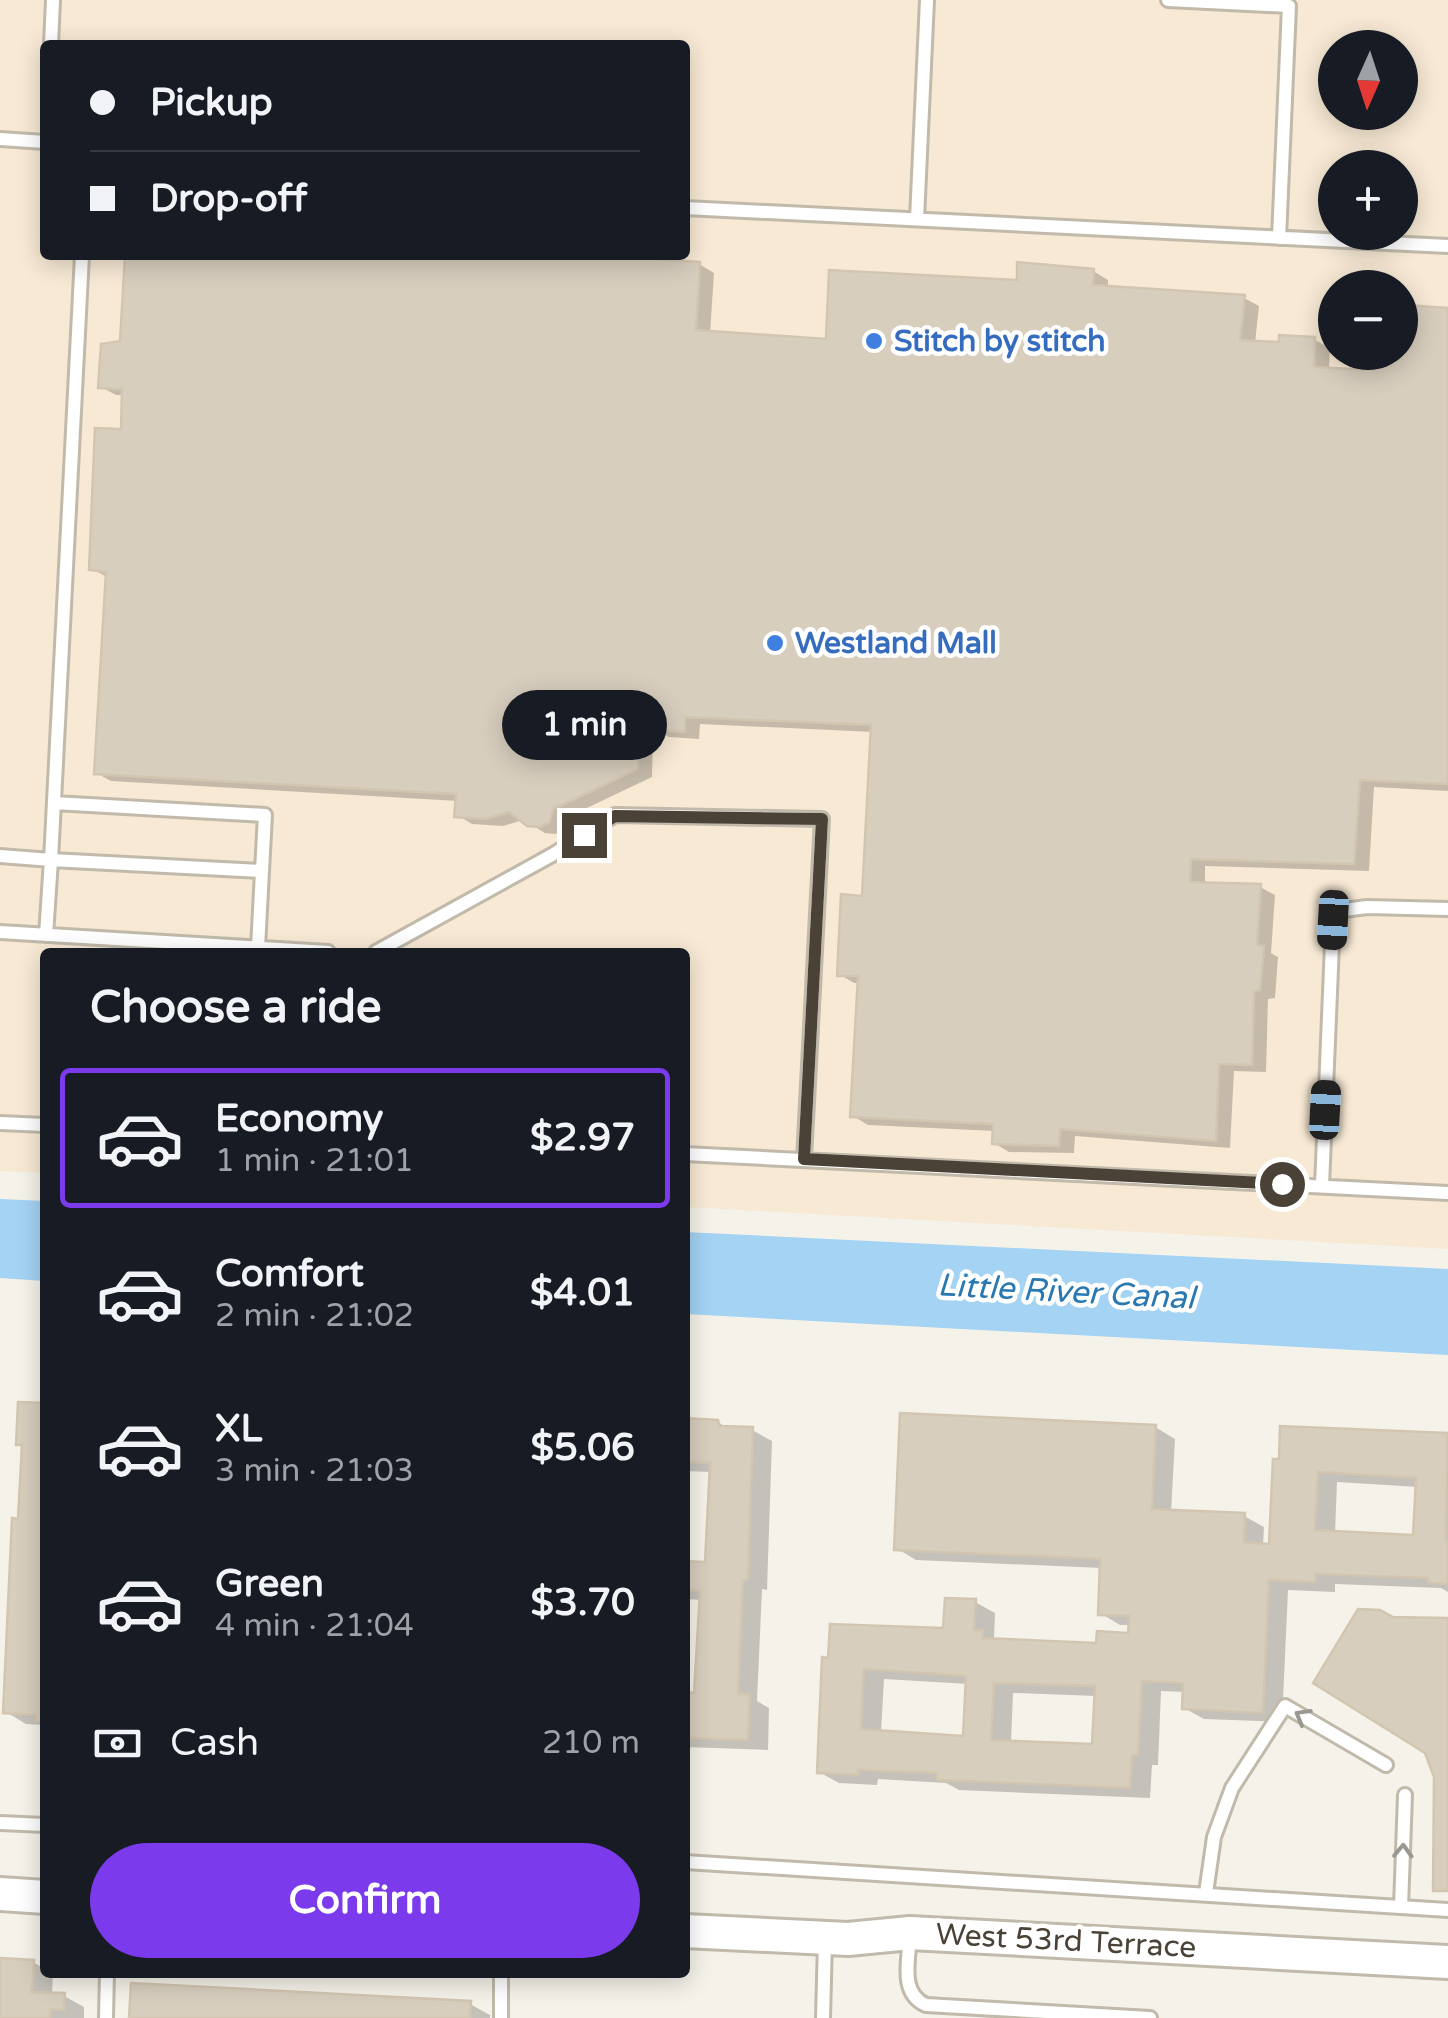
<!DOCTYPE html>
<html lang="en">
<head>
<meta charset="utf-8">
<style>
  :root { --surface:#171b24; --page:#20242c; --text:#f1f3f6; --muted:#9ea1a6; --line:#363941; --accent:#7c3aed }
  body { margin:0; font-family:"Varela Round",sans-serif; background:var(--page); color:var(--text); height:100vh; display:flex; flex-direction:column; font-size:38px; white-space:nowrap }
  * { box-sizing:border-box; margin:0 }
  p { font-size:32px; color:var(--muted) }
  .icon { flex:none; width:55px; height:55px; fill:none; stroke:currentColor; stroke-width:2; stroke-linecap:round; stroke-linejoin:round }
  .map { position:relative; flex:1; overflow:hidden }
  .sheet { position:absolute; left:40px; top:948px; width:650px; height:1030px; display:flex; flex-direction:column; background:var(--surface); border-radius:10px; box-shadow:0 5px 25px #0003 }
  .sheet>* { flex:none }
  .banner { position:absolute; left:40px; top:40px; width:650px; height:220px; border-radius:10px; box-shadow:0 5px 25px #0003; display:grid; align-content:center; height:220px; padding:0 50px; background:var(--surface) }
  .needle { width:65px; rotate:183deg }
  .fabs { position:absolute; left:1318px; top:30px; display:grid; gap:20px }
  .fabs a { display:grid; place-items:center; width:100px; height:100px; border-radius:50%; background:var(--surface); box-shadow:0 5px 25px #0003; font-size:50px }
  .end { position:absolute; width:45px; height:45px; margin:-22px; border:12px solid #4a4237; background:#fff; box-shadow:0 0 0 5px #fff }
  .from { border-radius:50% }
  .bubble { position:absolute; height:70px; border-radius:35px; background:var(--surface); box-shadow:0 5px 25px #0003; font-size:32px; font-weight:800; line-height:70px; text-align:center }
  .car { position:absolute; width:30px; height:60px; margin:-30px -15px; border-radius:12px; box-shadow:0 0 8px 2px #0007; background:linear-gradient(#222 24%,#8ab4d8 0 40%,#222 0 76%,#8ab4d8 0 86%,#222 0) }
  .banner b { display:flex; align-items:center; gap:35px; height:95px; font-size:38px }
  .banner b+b { border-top:2px solid var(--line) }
  .banner i { width:25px; height:25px; background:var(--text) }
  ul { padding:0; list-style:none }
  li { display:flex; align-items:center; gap:30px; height:140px; margin:0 20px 15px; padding:0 30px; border:5px solid transparent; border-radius:10px }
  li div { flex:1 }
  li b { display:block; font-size:38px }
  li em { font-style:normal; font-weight:800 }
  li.active { border-color:var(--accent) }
  li>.icon { width:90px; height:90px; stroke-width:1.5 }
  h2 { padding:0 50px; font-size:45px; line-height:120px }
  .pay { display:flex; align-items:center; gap:25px; height:110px; padding:0 50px; font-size:38px }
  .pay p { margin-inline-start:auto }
  .cta { display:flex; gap:20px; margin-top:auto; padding:20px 50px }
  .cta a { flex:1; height:115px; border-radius:60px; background:var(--accent); color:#fff; font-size:40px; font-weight:800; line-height:115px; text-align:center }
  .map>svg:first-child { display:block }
  .commercial { fill:#f7e9d4; fill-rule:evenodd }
  .water { fill:#a4d3f4 }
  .shadow { fill:#0003; fill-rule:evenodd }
  .building { fill:#d8cebe; stroke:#d3c6b1; stroke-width:2.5; fill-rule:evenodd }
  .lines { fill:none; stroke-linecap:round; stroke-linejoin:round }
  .service-casing { stroke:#c1baab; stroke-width:18 }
  .tertiary-casing { stroke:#c1baab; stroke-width:38 }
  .service { stroke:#fff; stroke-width:12 }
  .tertiary { stroke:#fff; stroke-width:32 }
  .oneway { stroke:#9b9791 }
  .route { stroke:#4a4237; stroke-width:12 }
  .shop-dot { fill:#3f7fe0; stroke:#fff; stroke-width:4 }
  .labels { text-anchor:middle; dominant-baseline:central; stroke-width:9; stroke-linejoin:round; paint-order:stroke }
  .shop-label { font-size:30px; font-weight:bold; fill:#366cbe; stroke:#fff; text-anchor:start }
  .street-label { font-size:30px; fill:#4a4237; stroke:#fff }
  .water-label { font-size:32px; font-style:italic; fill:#2978b2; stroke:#fff }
</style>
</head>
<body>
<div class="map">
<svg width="1448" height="2018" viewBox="0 0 1448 2018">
  <rect width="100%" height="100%" fill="#f5f2e9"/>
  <path class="commercial" d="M 0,0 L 1448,0 L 1448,1249 L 685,1207 L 685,952 L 45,952 L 45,1173 L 0,1171 ZM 45,45 L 685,45 L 685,255 L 45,255 ZM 1335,48 L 1400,48 L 1400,112 L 1335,112 ZM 1335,168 L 1400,168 L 1400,232 L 1335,232 ZM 1335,288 L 1400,288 L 1400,352 L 1335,352 Z"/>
  <path class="water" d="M 0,1199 L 45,1201 L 45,1281 L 0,1278 Z
    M 685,1232 L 1448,1269 L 1448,1355 L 685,1314 Z"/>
  <path class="shadow" d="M 128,255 L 542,255 L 699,264 L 714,273 L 710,334 L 828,342 L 1020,283 L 1093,271 L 1108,280 L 1108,289 L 1244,298 L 1259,306 L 1255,343 L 1281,345 L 1315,340 L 1330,348 L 1329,370 L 1376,373 L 1400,352 L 1400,344 L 1408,344 L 1448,310 L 1448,791 L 1374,787 L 1369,871 L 1205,866 L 1205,885 L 1260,887 L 1275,895 L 1271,953 L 1278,957 L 1275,998 L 1268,999 L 1266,1072 L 1234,1071 L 1230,1148 L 1075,1136 L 1074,1153 L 1009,1152 L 994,1143 L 995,1131 L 868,1125 L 853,1116 L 860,983 L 854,983 L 839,974 L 865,899 L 873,732 L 700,724 L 699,739 L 669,737 L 653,729 L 652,777 L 568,817 L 563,831 L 555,834 L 545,833 L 523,820 L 503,826 L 472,824 L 457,815 L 458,801 L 111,781 L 96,773 L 109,578 L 92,569 L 123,431 L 124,395 L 116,395 L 101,387 L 122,343 Z
    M 45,1405 L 45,1725 L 26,1724 L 6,1712 L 21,1521 L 24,1447 L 19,1443 Z
    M 685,1421 L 718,1422 L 729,1429 L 752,1430 L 772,1441 L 767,1590 L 762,1589 L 757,1701 L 769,1708 L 768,1750 L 685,1747 L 685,1695 L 696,1696 L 702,1600 L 685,1599 L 685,1564 L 708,1564 L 712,1472 L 685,1471 Z
    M 1155,1427 L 1175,1439 L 1171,1513 L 1244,1516 L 1264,1527 L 1263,1546 L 1271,1546 L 1281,1462 L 1283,1428 L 1448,1435 L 1448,1592 L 1441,1588 L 1335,1584 L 1335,1592 L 1288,1590 L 1282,1722 L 1204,1719 L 1184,1708 L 1185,1692 L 1161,1691 L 1158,1765 L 1152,1765 L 1150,1798 L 959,1790 L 946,1783 L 878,1779 L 877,1785 L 839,1783 L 819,1772 L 824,1660 L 946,1631 L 975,1602 L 995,1613 L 994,1639 L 1099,1645 L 1131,1636 L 1131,1625 L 1120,1625 L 1100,1613 L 1102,1568 L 916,1560 L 896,1548 ZM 1337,1482 L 1418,1487 L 1415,1538 L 1335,1534 ZM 884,1679 L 968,1684 L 965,1738 L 881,1733 ZM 1013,1693 L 1097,1696 L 1094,1746 L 1011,1743 Z
    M 0,1960 L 33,1962 L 45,1969 L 45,1972 L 53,1974 L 52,1995 L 64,1996 L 84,2007 L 84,2018 L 0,2018 Z
    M 470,2004 L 490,2015 L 490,2018 L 132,2018 Z"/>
  <path class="building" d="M 125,255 L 583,255 L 700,262 L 696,330 L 826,339 L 829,270 L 1017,280 L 1017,262 L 1094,269 L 1093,285 L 1245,295 L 1240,340 L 1279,342 L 1279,335 L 1315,337 L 1314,367 L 1374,370 L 1374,352 L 1400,352 L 1400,341 L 1405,342 L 1406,305 L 1448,308 L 1448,784 L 1360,780 L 1354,864 L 1191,859 L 1190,882 L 1261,884 L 1257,945 L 1264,946 L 1260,990 L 1254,991 L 1252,1065 L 1219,1064 L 1216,1141 L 1060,1129 L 1059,1146 L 992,1144 L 993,1124 L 850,1117 L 858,976 L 837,976 L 841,894 L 862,896 L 871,725 L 685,717 L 685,732 L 651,730 L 652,714 L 639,714 L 638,769 L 553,809 L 549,823 L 539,827 L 527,826 L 509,812 L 486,819 L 454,817 L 456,794 L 94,774 L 106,572 L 89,570 L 95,428 L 121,429 L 122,389 L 98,388 L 101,344 L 120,341 Z
    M 18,1402 L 45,1403 L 45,1722 L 36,1722 L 36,1715 L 3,1713 L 12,1518 L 18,1519 L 22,1445 L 16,1445 Z
    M 900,1413 L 1156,1425 L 1152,1509 L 1245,1513 L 1244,1542 L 1269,1544 L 1273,1459 L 1279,1459 L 1280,1426 L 1448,1433 L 1446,1541 L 1448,1541 L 1448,1584 L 1428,1583 L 1428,1578 L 1316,1574 L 1315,1582 L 1269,1580 L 1263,1713 L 1182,1709 L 1183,1683 L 1142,1681 L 1138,1755 L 1132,1755 L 1130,1788 L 937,1780 L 937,1773 L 858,1770 L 858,1775 L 817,1773 L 822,1657 L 828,1658 L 830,1624 L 943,1628 L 945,1598 L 976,1599 L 974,1630 L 983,1630 L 983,1638 L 1096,1643 L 1097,1631 L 1128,1633 L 1129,1616 L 1098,1615 L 1100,1559 L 894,1550 ZM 1318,1472 L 1416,1478 L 1413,1535 L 1315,1530 ZM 864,1669 L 966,1676 L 963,1736 L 861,1729 ZM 994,1683 L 1095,1686 L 1092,1744 L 991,1740 Z
    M 685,1418 L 718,1420 L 719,1426 L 753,1427 L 748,1580 L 743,1580 L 738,1694 L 750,1694 L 748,1740 L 685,1738 L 685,1692 L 694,1693 L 700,1591 L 685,1590 L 685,1561 L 705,1562 L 710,1463 L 685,1462 Z
    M 1358,1609 L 1380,1610 L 1393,1617 L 1448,1618 L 1448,1891 L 1433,1891 L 1434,1777 L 1425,1753 L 1313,1683 Z
    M 0,1958 L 34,1960 L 32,1992 L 65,1993 L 64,2010 L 50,2009 L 50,2018 L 0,2018 Z
    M 131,1983 L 471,2001 L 470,2018 L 129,2018 Z"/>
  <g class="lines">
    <g class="service-casing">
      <path id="service" d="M 1168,0 L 1289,6 L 1279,238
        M 51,45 L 53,0
        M 0,139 L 45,142
        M 685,208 L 1448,246
        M 917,219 L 927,0
        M 82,255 L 51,860 L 262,871 L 258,948
        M 54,803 L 265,815 L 262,871
        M 0,856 L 51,860 L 46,935
        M 0,932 L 328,952
        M 376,952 L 552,855 L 615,815 L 822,819 L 804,1159
        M 0,1123 L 45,1125
        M 685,1154 L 1448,1193
        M 1322,1186 L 1333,920 L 1344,910 L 1367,907 L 1448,909
        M 0,1823 L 45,1825
        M 685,1862 L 1448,1910
        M 1206,1893 L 1214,1837 L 1232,1788 L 1285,1706 L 1386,1765
        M 1401,1907 L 1405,1795
        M 910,1935 C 909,1960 899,1993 926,2005 L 1150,2018
        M 106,2018 L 107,1972
        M 501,2018 L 501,1972
        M 823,2018 L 825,1941"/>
    </g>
    <g class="tertiary-casing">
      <path id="tertiary" d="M 0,1894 L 45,1897
        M 685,1931 L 848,1939 L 910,1933 L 1448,1962"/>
    </g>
    <use href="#service" class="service"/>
    <use href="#tertiary" class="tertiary"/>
  </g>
  <defs><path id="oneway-chevron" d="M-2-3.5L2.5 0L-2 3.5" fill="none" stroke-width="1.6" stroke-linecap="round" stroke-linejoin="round" transform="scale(2.5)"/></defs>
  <g class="oneway">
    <use href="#oneway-chevron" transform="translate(1302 1716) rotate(-150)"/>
    <use href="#oneway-chevron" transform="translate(1403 1851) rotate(-88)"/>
  </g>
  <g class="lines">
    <path class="route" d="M 584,835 L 615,816 L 822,819 L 804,1159 L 1282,1184"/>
  </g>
  <g class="shop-dot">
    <circle cx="874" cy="341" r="10"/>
    <circle cx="775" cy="643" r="10"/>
  </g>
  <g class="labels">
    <g class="shop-label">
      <text x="894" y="341">Stitch by stitch</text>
      <text x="795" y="643">Westland Mall</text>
    </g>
    <g class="street-label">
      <text transform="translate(1066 1941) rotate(3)">West 53rd Terrace</text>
    </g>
    <g class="water-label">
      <text transform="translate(1066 1292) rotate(3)">Little River Canal</text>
    </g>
  </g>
</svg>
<div class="fabs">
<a><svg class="needle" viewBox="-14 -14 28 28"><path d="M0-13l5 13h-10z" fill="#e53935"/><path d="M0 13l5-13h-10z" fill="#9ea1a6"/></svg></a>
<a>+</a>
<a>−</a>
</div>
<i class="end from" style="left:1282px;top:1184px"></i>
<i class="end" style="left:584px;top:835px"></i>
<div class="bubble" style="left:502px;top:690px;width:165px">1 min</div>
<i class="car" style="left:1333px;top:920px;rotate:183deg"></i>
<i class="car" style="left:1325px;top:1110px;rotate:3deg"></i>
<div class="banner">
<b><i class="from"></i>Pickup</b>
<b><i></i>Drop-off</b>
</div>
<section class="sheet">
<h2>Choose a ride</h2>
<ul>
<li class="active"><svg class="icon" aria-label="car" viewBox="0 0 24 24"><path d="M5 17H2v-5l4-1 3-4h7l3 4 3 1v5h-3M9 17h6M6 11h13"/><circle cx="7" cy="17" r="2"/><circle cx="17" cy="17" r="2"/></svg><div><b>Economy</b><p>1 min · 21:01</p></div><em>$2.97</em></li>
<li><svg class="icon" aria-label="car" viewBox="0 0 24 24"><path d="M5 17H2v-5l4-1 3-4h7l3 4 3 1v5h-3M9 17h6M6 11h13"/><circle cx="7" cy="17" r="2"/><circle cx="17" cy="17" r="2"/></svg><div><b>Comfort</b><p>2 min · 21:02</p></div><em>$4.01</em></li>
<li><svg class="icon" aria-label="car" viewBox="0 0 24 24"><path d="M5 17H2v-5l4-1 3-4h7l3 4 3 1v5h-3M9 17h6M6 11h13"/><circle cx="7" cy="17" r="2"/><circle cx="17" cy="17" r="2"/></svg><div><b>XL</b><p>3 min · 21:03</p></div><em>$5.06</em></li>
<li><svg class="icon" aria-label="car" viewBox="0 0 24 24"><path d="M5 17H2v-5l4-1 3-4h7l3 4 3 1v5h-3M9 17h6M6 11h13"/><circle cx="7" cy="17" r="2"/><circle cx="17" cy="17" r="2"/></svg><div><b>Green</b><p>4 min · 21:04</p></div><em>$3.70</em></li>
</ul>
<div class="pay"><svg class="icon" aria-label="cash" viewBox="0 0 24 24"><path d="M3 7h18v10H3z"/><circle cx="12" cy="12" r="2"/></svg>Cash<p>210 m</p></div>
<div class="cta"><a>Confirm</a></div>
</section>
</div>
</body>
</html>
